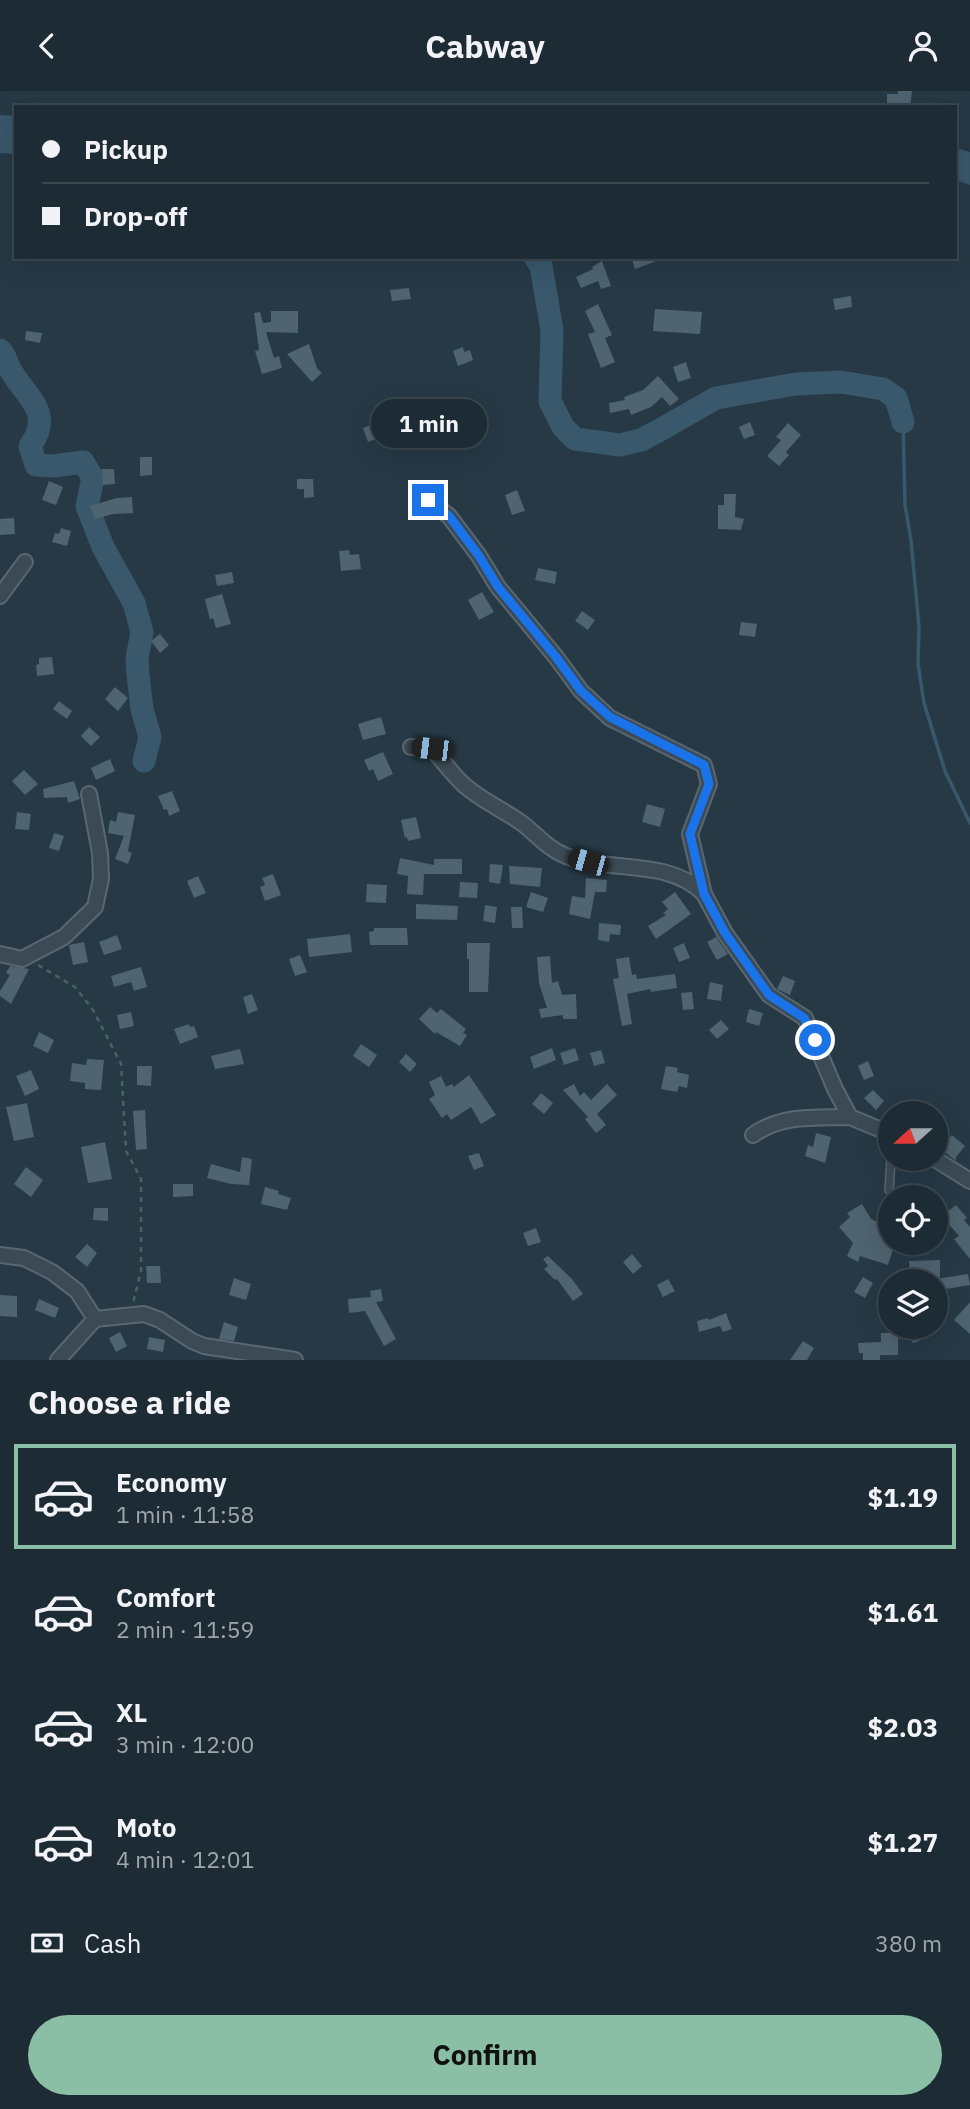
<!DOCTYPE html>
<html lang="en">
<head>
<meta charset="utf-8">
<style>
  :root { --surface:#1c2b34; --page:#25333c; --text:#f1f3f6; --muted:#a0a7ac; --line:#3a474f; --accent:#8abfa5 }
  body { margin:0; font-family:"IBM Plex Sans",sans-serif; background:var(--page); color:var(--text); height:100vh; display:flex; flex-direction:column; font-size:26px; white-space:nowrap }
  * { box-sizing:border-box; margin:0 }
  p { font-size:23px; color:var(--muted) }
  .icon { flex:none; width:38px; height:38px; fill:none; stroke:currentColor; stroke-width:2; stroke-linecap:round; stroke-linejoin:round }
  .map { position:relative; height:1269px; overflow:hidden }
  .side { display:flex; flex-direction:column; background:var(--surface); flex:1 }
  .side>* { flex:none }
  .hud { position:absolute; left:14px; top:14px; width:943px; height:154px; border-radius:0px; box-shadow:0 7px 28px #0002,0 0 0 2px var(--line); display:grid; align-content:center; height:154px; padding:0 28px; background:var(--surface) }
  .needle { width:46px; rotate:249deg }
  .fabs { position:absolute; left:878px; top:1010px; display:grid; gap:14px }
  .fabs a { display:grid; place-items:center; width:70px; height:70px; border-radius:50%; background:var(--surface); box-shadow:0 7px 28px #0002,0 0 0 2px var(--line); font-size:35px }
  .end { position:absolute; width:32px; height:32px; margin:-16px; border:9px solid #1a73e8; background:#fff; box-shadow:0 0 0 4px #fff }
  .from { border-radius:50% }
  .bubble { position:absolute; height:49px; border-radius:24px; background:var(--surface); box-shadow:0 7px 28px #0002,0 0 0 2px var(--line); font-size:23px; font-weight:800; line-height:49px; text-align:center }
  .car { position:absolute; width:21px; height:42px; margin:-21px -10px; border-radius:9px; box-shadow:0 0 5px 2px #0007; background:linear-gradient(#222 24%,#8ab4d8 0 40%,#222 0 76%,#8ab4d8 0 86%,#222 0) }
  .hud b { display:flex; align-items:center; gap:24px; height:66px; font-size:26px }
  .hud b+b { border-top:2px solid var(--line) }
  .hud i { width:18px; height:18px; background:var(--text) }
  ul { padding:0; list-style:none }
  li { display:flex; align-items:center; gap:21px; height:105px; margin:0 14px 10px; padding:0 14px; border:4px solid transparent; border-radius:0px }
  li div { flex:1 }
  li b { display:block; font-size:26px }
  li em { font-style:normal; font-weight:800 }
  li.selected { border-color:var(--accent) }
  li>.icon { width:63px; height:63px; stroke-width:1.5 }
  h2 { padding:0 28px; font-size:32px; line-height:84px }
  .pay { display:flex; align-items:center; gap:18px; height:77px; padding:0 28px; font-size:26px }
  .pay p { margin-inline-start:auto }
  .action { display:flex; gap:14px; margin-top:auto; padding:14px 28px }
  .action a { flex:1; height:80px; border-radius:42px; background:var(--accent); color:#111; font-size:28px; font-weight:800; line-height:80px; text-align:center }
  header { display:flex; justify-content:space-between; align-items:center; height:91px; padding:0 28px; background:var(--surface); font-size:32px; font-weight:800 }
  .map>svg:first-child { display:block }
  .water { fill:#39586c }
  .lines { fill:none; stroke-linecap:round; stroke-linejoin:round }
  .stream { stroke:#39586c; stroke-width:3.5 }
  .river { stroke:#39586c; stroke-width:23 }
  .building { fill:#4f6370 }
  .service-casing { stroke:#596772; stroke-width:10 }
  .minor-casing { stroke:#596772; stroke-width:18 }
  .path { stroke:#496362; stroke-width:2.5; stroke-dasharray:5 5; stroke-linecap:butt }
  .service { stroke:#3b4a54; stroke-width:7 }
  .minor { stroke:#3b4a54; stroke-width:14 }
  .route { stroke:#1a73e8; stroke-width:9 }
</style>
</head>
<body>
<header><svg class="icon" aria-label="back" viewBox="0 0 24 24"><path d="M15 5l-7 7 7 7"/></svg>Cabway<svg class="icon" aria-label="person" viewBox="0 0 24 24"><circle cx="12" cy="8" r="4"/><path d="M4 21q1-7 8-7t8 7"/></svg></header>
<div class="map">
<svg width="970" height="1269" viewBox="0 0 970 1269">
  <rect width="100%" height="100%" fill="#263945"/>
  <path class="water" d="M 0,24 L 16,25 L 16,63 L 0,62 Z
    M 956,57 L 970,61 L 970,94 L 956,89 Z"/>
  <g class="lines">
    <path class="stream" d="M 903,331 L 905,414 L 911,449 L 919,536 L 918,573 L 924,612 L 945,680 L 970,732"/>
    <path class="river" d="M 535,166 L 541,175 L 552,239 L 550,310 L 563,336 L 575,348 L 620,354 L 641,349 L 660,339 L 716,307 L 796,293 L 841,291 L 883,298 L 896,307 L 903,331
      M 0,259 C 6,264 6,271 10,278 C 25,306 55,321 30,355 L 36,374 L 54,375 L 83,371 L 93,387 L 87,415 L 103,456 L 134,512 L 142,541 L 137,567 L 138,583 L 142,618 L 150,646 L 144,670"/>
  </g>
  <path class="building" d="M 898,0 L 912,0 L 910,16 L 887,16 L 887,3 L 898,3 Z
    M 631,166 L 664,166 L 664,167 L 635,178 Z
    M 602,170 L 611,195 L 601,198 L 598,190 L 581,197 L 576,186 L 593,178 L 592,176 Z
    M 409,197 L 411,208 L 392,210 L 390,199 Z
    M 851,205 L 852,216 L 835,219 L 833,208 Z
    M 598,213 L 612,244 L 605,247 L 615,271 L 601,277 L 588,243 L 595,241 L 585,220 Z
    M 655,218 L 702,221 L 700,243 L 653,240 Z
    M 271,220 L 298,220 L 298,242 L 266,241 L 274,267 L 279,265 L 282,277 L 262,283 L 255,260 L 259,259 L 254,222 L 260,221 L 263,232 L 271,231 Z
    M 26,240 L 42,242 L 40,252 L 25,249 Z
    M 309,253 L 317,277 L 322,282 L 312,291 L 287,263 Z
    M 463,256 L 464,261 L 470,259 L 473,269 L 458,275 L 453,260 Z
    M 686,271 L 691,287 L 678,291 L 673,276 Z
    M 658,285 L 679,308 L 670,315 L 662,306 L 651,316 L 631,324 L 629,318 L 610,322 L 609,312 L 625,309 L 624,306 L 643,299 Z
    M 442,307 L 460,310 L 457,328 L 439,325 Z
    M 379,331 L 384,345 L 368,351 L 363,337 Z
    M 750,331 L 755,344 L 744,348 L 739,336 Z
    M 788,332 L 801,344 L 786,361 L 789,364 L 779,375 L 767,365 L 781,349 L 776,346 Z
    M 140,366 L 152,366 L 152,384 L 140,385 Z
    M 102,378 L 114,378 L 115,393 L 103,394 Z
    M 297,388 L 313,388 L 314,406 L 304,407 L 304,398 L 297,398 Z
    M 49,390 L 63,396 L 56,414 L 42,409 Z
    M 517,399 L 525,420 L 512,424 L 505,404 Z
    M 724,403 L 736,403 L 735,426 L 744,428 L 741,439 L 718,438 L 718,414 L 724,414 Z
    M 132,406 L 133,422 L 113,423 L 95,428 L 90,415 L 117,407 Z
    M 14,427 L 15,443 L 0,444 L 0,428 Z
    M 61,437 L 71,440 L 67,455 L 52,451 L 55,442 L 59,443 Z
    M 349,459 L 350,464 L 359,463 L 361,478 L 341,480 L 339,460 Z
    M 538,477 L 557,481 L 555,493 L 535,489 Z
    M 232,481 L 234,492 L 217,495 L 215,484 Z
    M 482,501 L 494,521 L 479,529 L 468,509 Z
    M 222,503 L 231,533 L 216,537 L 213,527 L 210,529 L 205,508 Z
    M 582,520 L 595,529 L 588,539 L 575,530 Z
    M 741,531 L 757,533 L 755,546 L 739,544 Z
    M 160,543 L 169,554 L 160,562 L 151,550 Z
    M 52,566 L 54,583 L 37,585 L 36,574 L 39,573 L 39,567 Z
    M 115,596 L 128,607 L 118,620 L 105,608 Z
    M 59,610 L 72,620 L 67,628 L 53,618 Z
    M 381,626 L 386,643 L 363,649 L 358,633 Z
    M 89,636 L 100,646 L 91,655 L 81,645 Z
    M 383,661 L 393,683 L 378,690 L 373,678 L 369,680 L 364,669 Z
    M 110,668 L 115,680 L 96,689 L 91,677 Z
    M 24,679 L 38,693 L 25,704 L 12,690 Z
    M 74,690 L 80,708 L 68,712 L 67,706 L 44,707 L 43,698 Z
    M 172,700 L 180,720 L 169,725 L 167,718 L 164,719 L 158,705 Z
    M 647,713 L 665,718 L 660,736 L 642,731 Z
    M 17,721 L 31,723 L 29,739 L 15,738 Z
    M 118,721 L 135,724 L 128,760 L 132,762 L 128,773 L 115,768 L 124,745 L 108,742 L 110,729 L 116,731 Z
    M 416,726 L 421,747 L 408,750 L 407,746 L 405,747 L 401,729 Z
    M 54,742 L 64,745 L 59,760 L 49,757 Z
    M 400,767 L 434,774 L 434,768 L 462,768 L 462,783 L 424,783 L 423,804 L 407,803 L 408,785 L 397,783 Z
    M 490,773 L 503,774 L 500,793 L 489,791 Z
    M 509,775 L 542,777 L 540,796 L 510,793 Z
    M 273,783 L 281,804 L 265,810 L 260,796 L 265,794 L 262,787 Z
    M 198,785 L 206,802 L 194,807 L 187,790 Z
    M 586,787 L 607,789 L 606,801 L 595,801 L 590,828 L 569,823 L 572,805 L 585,807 Z
    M 460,791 L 478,792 L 477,807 L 459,806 Z
    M 367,793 L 387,794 L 386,812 L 366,811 Z
    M 531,801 L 548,807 L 543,821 L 526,816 Z
    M 675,801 L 691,823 L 656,848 L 648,835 L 666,824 L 663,822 L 668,818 L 662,811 Z
    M 416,813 L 458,815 L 457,829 L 416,828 Z
    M 485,814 L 497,816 L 495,832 L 483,830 Z
    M 511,816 L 522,816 L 523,837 L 512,837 Z
    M 599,832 L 621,834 L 620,844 L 610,843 L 609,851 L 598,849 Z
    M 374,837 L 407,837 L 408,854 L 370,854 L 369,841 L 374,840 Z
    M 350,843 L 352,861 L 309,866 L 307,848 Z
    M 117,844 L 122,858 L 104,864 L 99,851 Z
    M 716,846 L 728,863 L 717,869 L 707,851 Z
    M 84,851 L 88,871 L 73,874 L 69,854 Z
    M 467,852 L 490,852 L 488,901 L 469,901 L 469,868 L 467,868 Z
    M 684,852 L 690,867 L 679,871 L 673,857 Z
    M 300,864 L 307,881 L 295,885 L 289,868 Z
    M 550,865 L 552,892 L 558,890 L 562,904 L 576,903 L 577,928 L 563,928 L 563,924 L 541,927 L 539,918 L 547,917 L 539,892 L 537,866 Z
    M 629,866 L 632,884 L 636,883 L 637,888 L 675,883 L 677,897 L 651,901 L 650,898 L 627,903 L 632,933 L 622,935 L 613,888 L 619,887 L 616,868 Z
    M 10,875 L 29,878 L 11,913 L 0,905 L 0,900 L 10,884 L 6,882 Z
    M 141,876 L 147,896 L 134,900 L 131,891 L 114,896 L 111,885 Z
    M 783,885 L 795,890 L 790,904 L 777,898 Z
    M 710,891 L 723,894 L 721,910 L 707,908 Z
    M 692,901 L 694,918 L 683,919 L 681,902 Z
    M 252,903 L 258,919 L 248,923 L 243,906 Z
    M 430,916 L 437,922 L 441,918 L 466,938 L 463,942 L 467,944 L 460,955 L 436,941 L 435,943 L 419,928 Z
    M 749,918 L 763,922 L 759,935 L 746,931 Z
    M 131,921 L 134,935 L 120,938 L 117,924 Z
    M 721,929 L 729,938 L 717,948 L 709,939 Z
    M 189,933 L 190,936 L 194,935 L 198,946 L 180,953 L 174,938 Z
    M 39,941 L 54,949 L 48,962 L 33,955 Z
    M 361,953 L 377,964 L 369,976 L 353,965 Z
    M 552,957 L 556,969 L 534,978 L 530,966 Z
    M 575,957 L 579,969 L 564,974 L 560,962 Z
    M 240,958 L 244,973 L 215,978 L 211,965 Z
    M 601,959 L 605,972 L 594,975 L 590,962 Z
    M 406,963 L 417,973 L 410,981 L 399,971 Z
    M 87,968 L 104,969 L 101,999 L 85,998 L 85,992 L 70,990 L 72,972 L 86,974 Z
    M 868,970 L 874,985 L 864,989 L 858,975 Z
    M 137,975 L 152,975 L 151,995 L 137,994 Z
    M 666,975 L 678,977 L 677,981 L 689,984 L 687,997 L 679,995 L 677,1001 L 661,998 Z
    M 31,979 L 39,998 L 25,1005 L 16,985 Z
    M 469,984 L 496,1024 L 481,1033 L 471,1016 L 451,1029 L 447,1023 L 442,1027 L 429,1008 L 435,1004 L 429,991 L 441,985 L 446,996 L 452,993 L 454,996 Z
    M 574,993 L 580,1005 L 584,1001 L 591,1009 L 607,993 L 617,1004 L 597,1023 L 606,1034 L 596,1042 L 585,1028 L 588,1026 L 563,999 Z
    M 873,999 L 884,1010 L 876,1019 L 864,1007 Z
    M 541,1002 L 553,1012 L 544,1023 L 532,1013 Z
    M 27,1012 L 34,1046 L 14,1050 L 6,1016 Z
    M 145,1019 L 147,1058 L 136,1059 L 133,1020 Z
    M 936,1035 L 946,1051 L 952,1044 L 965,1055 L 956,1066 L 956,1070 L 936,1054 Z
    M 816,1042 L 831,1046 L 825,1072 L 805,1065 L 808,1054 L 813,1056 Z
    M 105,1051 L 112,1088 L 88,1092 L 81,1056 Z
    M 479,1062 L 484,1075 L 474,1079 L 468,1065 Z
    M 242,1066 L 252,1068 L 249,1094 L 231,1093 L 207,1087 L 211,1073 L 240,1081 Z
    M 26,1076 L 43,1089 L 31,1106 L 14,1093 Z
    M 173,1093 L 193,1093 L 193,1105 L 173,1106 Z
    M 265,1096 L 279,1100 L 278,1103 L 291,1107 L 287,1119 L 261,1113 Z
    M 862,1113 L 871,1128 L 891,1138 L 891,1152 L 895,1152 L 888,1174 L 860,1165 L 858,1171 L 847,1165 L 853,1152 L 839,1136 L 850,1126 L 847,1122 Z
    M 956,1114 L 967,1127 L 964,1129 L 970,1136 L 970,1168 L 954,1148 L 959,1145 L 942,1125 Z
    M 94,1117 L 108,1117 L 108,1130 L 93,1129 Z
    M 536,1137 L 541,1151 L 528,1155 L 523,1142 Z
    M 87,1153 L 97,1162 L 87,1176 L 75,1166 Z
    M 632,1163 L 642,1175 L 633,1183 L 623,1171 Z
    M 548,1165 L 572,1188 L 583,1203 L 573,1210 L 557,1188 L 555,1189 L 544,1178 L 548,1175 L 543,1168 Z
    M 940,1169 L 940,1187 L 910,1187 L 909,1170 Z
    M 146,1175 L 160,1175 L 161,1192 L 147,1192 Z
    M 968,1183 L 970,1194 L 946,1198 L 950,1209 L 939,1213 L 936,1205 L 936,1188 Z
    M 863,1186 L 873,1192 L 865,1207 L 854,1201 Z
    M 234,1187 L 251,1193 L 246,1209 L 229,1204 Z
    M 668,1188 L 675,1200 L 663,1206 L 657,1194 Z
    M 381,1198 L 383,1210 L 376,1211 L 396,1248 L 384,1255 L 365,1220 L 349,1222 L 348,1208 L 371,1206 L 370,1200 Z
    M 0,1204 L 17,1205 L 17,1226 L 0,1225 Z
    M 39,1208 L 59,1217 L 55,1227 L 35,1219 Z
    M 970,1211 L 970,1243 L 954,1229 Z
    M 726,1222 L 732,1238 L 723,1241 L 720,1235 L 699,1241 L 697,1230 L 708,1227 L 709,1229 Z
    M 224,1231 L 238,1236 L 234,1250 L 219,1248 Z
    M 907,1236 L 920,1236 L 924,1248 L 913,1252 Z
    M 120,1241 L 127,1255 L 116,1261 L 109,1247 Z
    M 881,1242 L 898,1242 L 898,1264 L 880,1264 L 880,1269 L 863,1269 L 863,1262 L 859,1262 L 858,1252 L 881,1251 Z
    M 149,1246 L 165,1249 L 163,1261 L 147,1258 Z
    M 803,1250 L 814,1257 L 807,1269 L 790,1269 Z"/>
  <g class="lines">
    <g class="service-casing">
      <path id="service" d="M 888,1042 L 891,1061
        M 889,1099 L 891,1068"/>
    </g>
    <g class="minor-casing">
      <path id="minor" d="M 428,409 L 449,425 L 479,465 L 498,496 L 556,566 L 581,600 L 610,627 L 704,674 L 709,693 L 690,743 L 704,803 L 725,842 L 769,904 L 805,927 L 835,998 L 850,1026 L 891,1043
        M 0,505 L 25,471
        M 411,656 L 432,658 C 443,670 453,684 464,694 C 482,710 504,719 523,733 C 537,744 548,758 566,765 C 610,782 667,767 703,802
        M 0,863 L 22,868 L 64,846 L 95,816 L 101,788 L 100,762 L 89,703
        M 753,1044 C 782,1023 815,1027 850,1026
        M 935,1068 L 970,1090
        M 0,1164 L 24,1167 L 52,1181 L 77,1200 L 95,1228
        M 58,1269 L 95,1228 L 144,1223 L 160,1229 L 192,1250 L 204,1255 L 295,1269"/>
    </g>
    <path class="path" d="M 38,874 L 75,896 L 93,919 L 121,973 L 126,1060 L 141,1088 L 141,1180 L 133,1212"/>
    <use href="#service" class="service"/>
    <use href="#minor" class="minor"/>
  </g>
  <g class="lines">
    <path class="route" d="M 428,409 L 449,425 L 479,465 L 498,496 L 556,566 L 581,600 L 610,626 L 704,674 L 709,693 L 690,743 L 704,803 L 725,842 L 769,904 L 804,927 L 815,949"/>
  </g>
</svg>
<div class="fabs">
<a><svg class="needle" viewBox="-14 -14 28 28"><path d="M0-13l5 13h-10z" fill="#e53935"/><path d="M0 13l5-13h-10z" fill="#a0a7ac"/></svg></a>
<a><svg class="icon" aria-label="locate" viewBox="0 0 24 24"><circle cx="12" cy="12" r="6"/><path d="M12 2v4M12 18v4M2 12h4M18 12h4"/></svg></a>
<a><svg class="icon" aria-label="layers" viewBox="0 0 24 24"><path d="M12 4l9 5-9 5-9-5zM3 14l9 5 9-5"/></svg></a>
</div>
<i class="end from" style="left:815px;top:949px"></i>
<i class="end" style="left:428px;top:409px"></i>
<div class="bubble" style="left:371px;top:308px;width:116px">1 min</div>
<i class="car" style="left:432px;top:658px;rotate:277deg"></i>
<i class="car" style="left:588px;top:771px;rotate:286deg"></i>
<div class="hud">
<b><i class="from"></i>Pickup</b>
<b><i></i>Drop-off</b>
</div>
</div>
<section class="side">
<h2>Choose a ride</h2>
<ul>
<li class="selected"><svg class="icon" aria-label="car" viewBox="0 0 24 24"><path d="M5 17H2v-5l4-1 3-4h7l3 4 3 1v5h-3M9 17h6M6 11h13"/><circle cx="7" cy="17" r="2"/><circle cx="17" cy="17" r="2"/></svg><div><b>Economy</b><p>1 min · 11:58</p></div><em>$1.19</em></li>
<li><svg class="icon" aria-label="car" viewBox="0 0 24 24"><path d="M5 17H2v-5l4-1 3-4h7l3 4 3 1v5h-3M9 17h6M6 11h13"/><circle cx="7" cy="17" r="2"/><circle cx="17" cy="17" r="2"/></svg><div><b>Comfort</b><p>2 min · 11:59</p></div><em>$1.61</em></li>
<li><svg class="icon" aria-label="car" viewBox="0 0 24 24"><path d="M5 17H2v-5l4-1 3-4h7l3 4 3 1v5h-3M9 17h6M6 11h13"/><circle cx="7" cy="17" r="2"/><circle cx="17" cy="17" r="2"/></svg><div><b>XL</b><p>3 min · 12:00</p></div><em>$2.03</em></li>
<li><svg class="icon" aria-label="car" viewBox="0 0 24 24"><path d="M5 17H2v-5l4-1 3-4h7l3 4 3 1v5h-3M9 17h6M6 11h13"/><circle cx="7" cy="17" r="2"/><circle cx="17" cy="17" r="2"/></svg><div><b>Moto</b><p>4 min · 12:01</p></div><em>$1.27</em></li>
</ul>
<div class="pay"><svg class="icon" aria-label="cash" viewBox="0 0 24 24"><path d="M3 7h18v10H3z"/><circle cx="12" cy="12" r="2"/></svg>Cash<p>380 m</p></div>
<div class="action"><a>Confirm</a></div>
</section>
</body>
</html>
